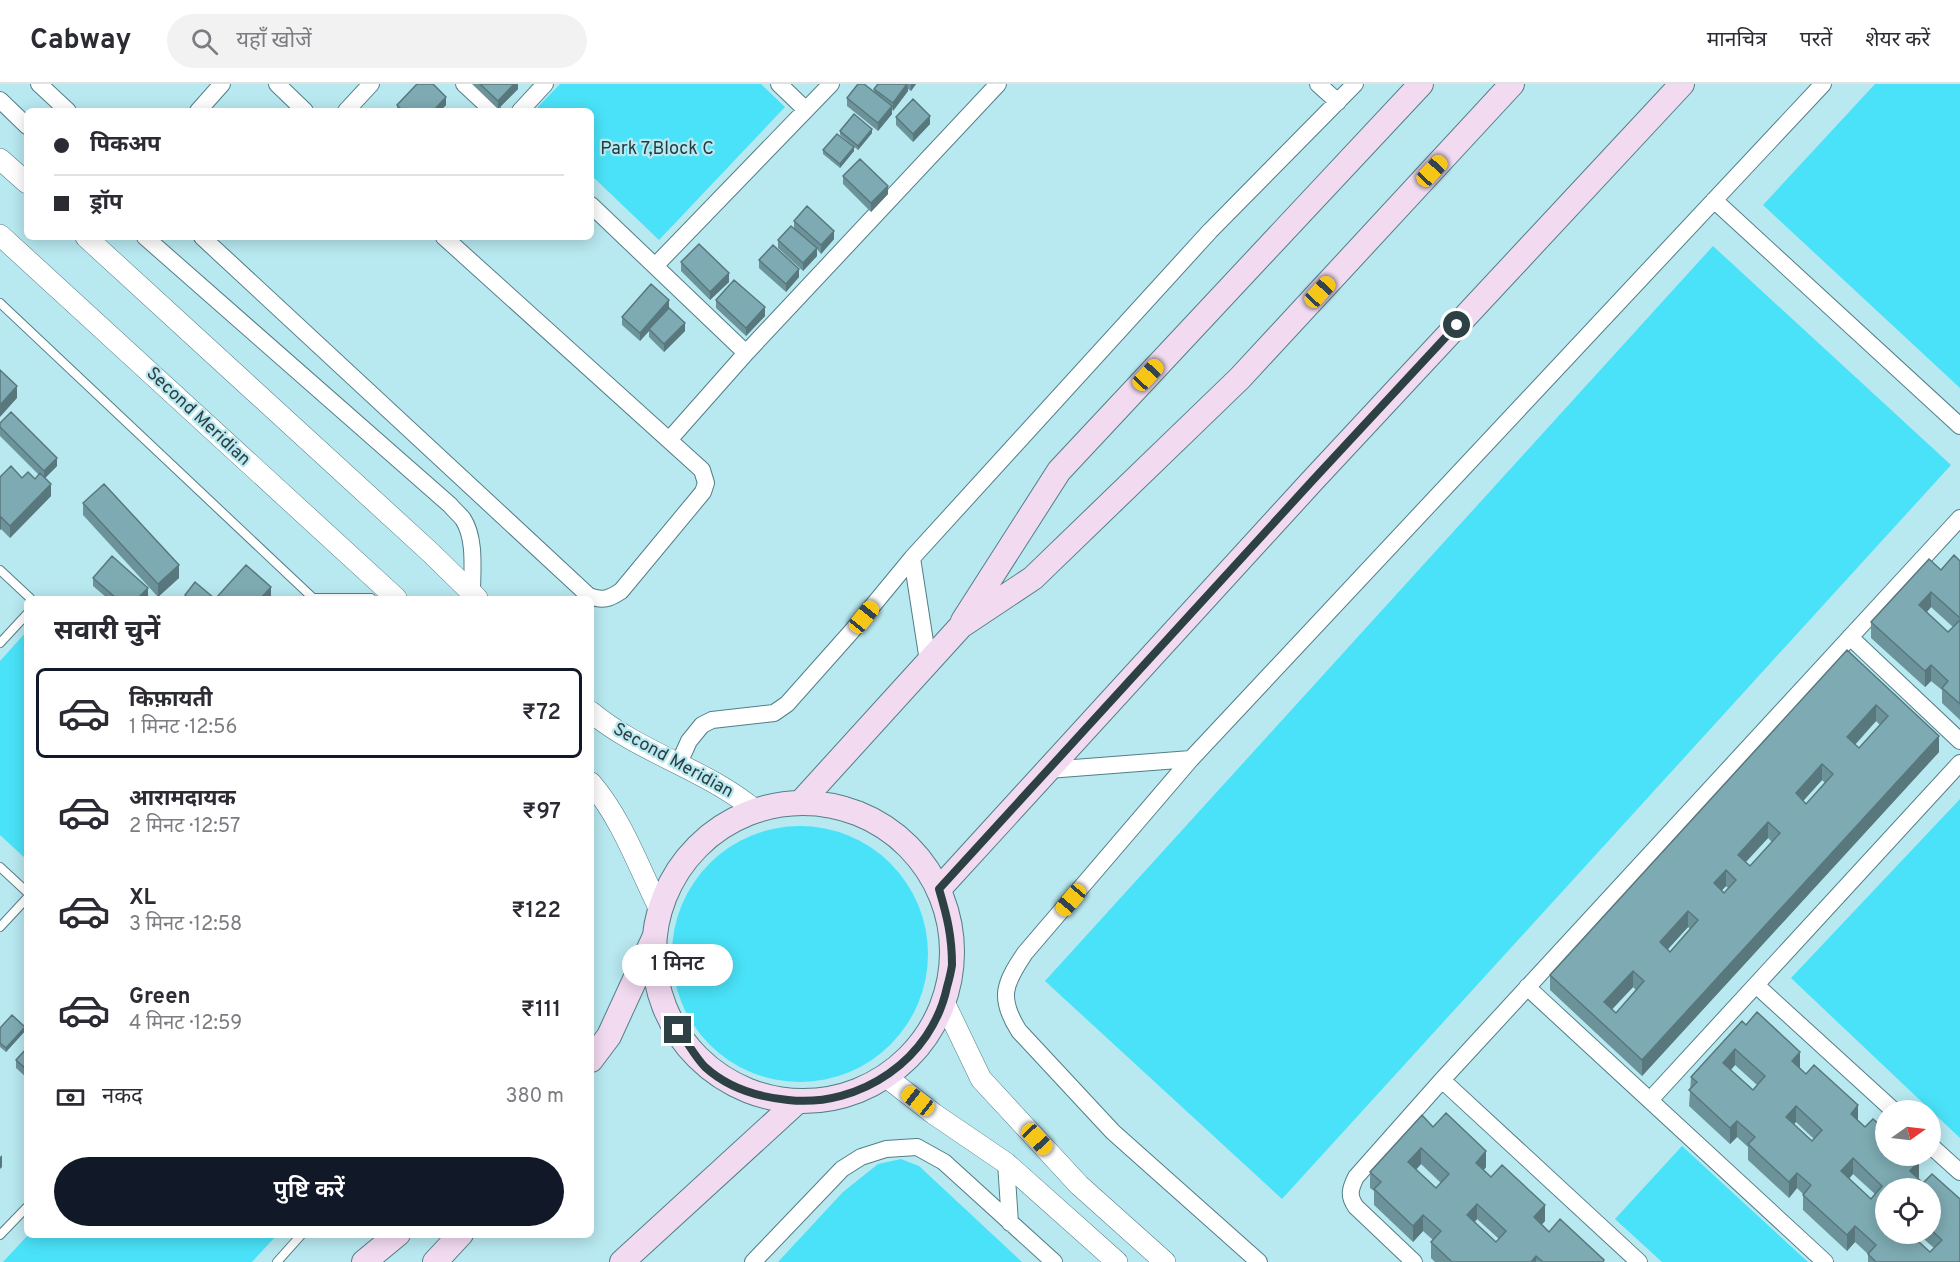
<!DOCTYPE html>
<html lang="hi">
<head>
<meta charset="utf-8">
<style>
  :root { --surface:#fff; --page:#f2f2f3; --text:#2b2b33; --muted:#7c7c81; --line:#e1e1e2; --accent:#111827 }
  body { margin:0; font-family:Overpass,"Noto Sans Devanagari",sans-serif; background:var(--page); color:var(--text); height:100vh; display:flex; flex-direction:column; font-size:22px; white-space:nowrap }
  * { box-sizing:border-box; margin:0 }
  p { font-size:20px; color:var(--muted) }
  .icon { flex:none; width:33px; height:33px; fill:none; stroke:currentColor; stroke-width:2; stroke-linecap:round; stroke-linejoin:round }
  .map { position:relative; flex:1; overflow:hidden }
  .details { position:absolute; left:24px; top:512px; width:570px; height:642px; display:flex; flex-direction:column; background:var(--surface); border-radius:9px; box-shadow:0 3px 15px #0003 }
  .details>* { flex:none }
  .banner { position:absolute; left:24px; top:24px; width:570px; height:132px; border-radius:9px; box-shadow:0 3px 15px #0003; display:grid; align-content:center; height:132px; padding:0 30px; background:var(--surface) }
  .needle { width:39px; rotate:76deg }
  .controls { position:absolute; left:1875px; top:1016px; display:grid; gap:12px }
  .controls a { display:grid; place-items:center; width:66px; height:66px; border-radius:50%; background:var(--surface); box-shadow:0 3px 15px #0003; font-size:30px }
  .end { position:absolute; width:27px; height:27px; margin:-14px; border:8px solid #2d4043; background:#fff; box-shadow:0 0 0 3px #fff }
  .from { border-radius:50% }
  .bubble { position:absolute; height:42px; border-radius:21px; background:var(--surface); box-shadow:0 3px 15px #0003; font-size:20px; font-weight:600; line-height:42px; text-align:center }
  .car { position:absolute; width:18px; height:36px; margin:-18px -9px; border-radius:8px; box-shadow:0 0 4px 2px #0007; background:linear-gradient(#f5c518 24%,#345 0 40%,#f5c518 0 76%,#345 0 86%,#f5c518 0) }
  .banner b { display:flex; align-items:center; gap:21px; height:57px; font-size:22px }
  .banner b+b { border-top:2px solid var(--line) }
  .banner i { width:15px; height:15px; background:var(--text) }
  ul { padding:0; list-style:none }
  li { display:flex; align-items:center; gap:18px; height:90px; margin:0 12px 9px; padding:0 18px; border:3px solid transparent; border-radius:9px }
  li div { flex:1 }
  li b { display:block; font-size:22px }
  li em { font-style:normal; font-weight:600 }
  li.on { border-color:var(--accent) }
  li>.icon { width:54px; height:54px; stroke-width:1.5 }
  h2 { padding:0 30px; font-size:27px; line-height:72px }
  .pay { display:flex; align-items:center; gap:15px; height:66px; padding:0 30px; font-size:22px }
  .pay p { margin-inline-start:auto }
  .primary-button { display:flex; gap:12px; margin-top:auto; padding:12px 30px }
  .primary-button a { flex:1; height:69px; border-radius:36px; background:var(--accent); color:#fff; font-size:24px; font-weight:600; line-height:69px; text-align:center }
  header { display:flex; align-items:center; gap:36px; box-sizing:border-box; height:84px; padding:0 30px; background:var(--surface); border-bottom:2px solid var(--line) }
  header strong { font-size:28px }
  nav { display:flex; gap:33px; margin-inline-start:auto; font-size:21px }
  .search { width:420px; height:54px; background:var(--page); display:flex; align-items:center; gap:15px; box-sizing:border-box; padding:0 21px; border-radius:33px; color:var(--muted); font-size:22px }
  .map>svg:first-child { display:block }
  .green { fill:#4ae2f8 }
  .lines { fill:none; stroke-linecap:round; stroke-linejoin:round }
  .service-casing { stroke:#527f86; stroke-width:10 }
  .minor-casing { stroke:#527f86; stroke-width:18 }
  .tertiary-casing { stroke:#527f86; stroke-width:22 }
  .secondary-casing { stroke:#527f86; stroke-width:26 }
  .service { stroke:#fff; stroke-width:8 }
  .minor { stroke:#fff; stroke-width:16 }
  .tertiary { stroke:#fff; stroke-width:21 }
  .secondary { stroke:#f2daf0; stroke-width:24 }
  .wall { fill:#6c939a; fill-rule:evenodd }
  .shaded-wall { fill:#58787d }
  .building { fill:#7eabb3; stroke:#58787d; stroke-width:1.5; fill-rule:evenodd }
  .route { stroke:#2d4043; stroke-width:8 }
  .labels { text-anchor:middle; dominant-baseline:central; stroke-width:4.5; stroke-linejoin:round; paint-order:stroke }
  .park-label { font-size:18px; fill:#1e3d42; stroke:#b8e8f0 }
  .street-label { font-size:18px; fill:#2d4043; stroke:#b8e8f0 }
</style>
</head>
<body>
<header>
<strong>Cabway</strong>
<div class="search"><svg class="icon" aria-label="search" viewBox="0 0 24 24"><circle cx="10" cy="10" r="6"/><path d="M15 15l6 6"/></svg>यहाँ खोजें</div>
<nav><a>मानचित्र</a><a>परतें</a><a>शेयर करें</a></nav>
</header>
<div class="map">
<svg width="1960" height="1178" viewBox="0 0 1960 1178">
  <rect width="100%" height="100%" fill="#b8e8f0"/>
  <path class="green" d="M 560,0 L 761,0 L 785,23 L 659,156 L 591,91 L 591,27 L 534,27 Z
    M 1875,0 L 1960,0 L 1960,304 L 1763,121 Z
    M 1713,162 L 1951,381 L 1282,1115 L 1045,897 Z
    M 27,547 L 27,776 L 0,751 L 0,577 Z
    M 1960,715 L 1960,1054 L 1791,894 Z
    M672 870a128 128 0 1 1 256 0a128 128 0 1 1-256 0Z
    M 1682,1062 L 1808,1178 L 1662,1178 L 1615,1135 Z
    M 901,1075 L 919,1082 L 1022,1178 L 778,1178 L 843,1108 L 878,1080 Z
    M 28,1151 L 28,1150 L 277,1151 L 252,1178 L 3,1178 Z"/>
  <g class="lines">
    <g class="service-casing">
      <path id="service" d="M 0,219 L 313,514
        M 0,486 L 30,514
        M 312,514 L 371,514
        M 0,559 L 27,530
        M 0,783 L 27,808
        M 0,843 L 27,814
        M 0,1151 L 27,1123
        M 277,1178 L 302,1150"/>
    </g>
    <g class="minor-casing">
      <path id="minor" d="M 39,0 L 68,27
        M 277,0 L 305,27
        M 464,0 L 493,27
        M 779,0 L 806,26
        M 1318,0 L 1338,18
        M 0,16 L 27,42
        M 198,27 L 222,0
        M 346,27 L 371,0
        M 520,27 L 545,0
        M 1714,116 L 1960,342
        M 591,121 L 746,269
        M 145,153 L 450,421 C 454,426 459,430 463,435 C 476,455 472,487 472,510
        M 202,153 L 589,512 C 603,517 609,515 621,507 L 703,408 L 706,399 L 702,386 L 444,153
        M 655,182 L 831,0
        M 669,356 L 746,269 L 998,0
        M 912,474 L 928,577
        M 1850,553 L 1960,657
        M 679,679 L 689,657 L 702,641 L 712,636 L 774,629 L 787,620 L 851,548 L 912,474 L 1210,147 L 1355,0
        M 1048,686 L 1191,675
        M 1756,901 L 1893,1026
        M 1527,903 L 1825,1178
        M 1442,996 L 1639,1178
        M 1650,1016 L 1960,679
        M 1930,1061 L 1960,1088
        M 1006,1079 L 1010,1139
        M 753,1178 L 842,1085 L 861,1073 L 886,1065 L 917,1063 L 944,1078 L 1054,1178
        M 1259,1178 L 1113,1048 L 1019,947 C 998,914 1004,900 1025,869 L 1191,675 L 1823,0
        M 1414,1178 L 1356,1123 C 1348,1112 1350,1105 1356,1093 L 1442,996 L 1960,434"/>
    </g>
    <g class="tertiary-casing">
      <path id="tertiary" d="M 0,75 L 27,99
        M 0,151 L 396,514
        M 86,153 L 431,469 L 477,514
        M 591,628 C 640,669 706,685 756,727
        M 591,699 C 622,735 639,784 660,826
        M 944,918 L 981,995 L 1079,1101 L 1165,1178
        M 885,992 L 934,1030 L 1006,1079 L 1117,1178"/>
    </g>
    <g class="secondary-casing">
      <path id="secondary" d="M 963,537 L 1059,387 L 1421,0
        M 801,718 L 961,542 L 1033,494 L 1240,294 L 1512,0
        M654 868a149 149 0 1 1 298 0a149 149 0 1 1-298 0Z
        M 939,805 L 1313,396 L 1682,0
        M 591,976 L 609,952 L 654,854
        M 364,1178 L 398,1150
        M 435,1178 L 461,1150
        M 622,1178 L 798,1017"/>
    </g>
    <use href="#service" class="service"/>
    <use href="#minor" class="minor"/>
    <use href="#tertiary" class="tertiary"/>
    <use href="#secondary" class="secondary"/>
  </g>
  <path class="wall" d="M 472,0 L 518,0 L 518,5 L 498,25 Z
    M 878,0 L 916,0 L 911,7 L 908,5 L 908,7 L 893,27 L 892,25 L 892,30 L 878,47 L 847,22 L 847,14 L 874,8 L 874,5 Z
    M 397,21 L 446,21 L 440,27 L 397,27 Z
    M 896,33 L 930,40 L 913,58 L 896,41 Z
    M 840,47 L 872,49 L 858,66 L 840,51 Z
    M 823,66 L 854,67 L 840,84 L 823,70 Z
    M 843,92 L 888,110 L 871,128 L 843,100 Z
    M 794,137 L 834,155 L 821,170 L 817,165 L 817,172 L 803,187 L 778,164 L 778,156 L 794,144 Z
    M 759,176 L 799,193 L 786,208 L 759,184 Z
    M 681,178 L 729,198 L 710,216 L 681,187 Z
    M 716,216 L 765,232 L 746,252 L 716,224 Z
    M 669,224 L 685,247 L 664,268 L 649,253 L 649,247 L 640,257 L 622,241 L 622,233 Z
    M 0,339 L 57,382 L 45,394 L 51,412 L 10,454 L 1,445 L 0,446 L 0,393 L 35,395 L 39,391 L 0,352 Z
    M 83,419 L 179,494 L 158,513 L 83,431 Z
    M 1960,477 L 1960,636 L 1942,619 L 1942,606 L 1931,597 L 1925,603 L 1871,554 L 1871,538 L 1941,486 ZM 1931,523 L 1953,543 L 1948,548 L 1926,529 Z
    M 93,494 L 148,512 L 146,514 L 107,514 L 93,502 Z
    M 1847,566 L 1939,668 L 1642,992 L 1550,906 L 1550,891 ZM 1876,637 L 1880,641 L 1859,664 L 1855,661 ZM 1822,696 L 1825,699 L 1806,720 L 1803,717 ZM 1768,754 L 1772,758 L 1750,782 L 1746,778 ZM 1726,802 L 1728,804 L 1724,809 L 1722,806 ZM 1688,843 L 1690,845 L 1670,868 L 1667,866 ZM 1633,903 L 1636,906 L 1616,929 L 1612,925 Z
    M 1757,928 L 1800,968 L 1800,985 L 1806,990 L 1814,981 L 1858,1021 L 1858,1037 L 1865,1043 L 1873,1035 L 1886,1046 L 1886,1071 L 1912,1071 L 1919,1077 L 1919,1093 L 1918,1094 L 1923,1099 L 1932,1090 L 1960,1115 L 1960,1178 L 1868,1178 L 1868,1170 L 1855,1158 L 1847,1167 L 1803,1126 L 1803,1110 L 1797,1104 L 1789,1114 L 1748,1076 L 1748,1063 L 1737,1053 L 1730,1060 L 1689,1022 L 1691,993 L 1742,937 L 1746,941 ZM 1735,981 L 1757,1001 L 1753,1006 L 1731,986 ZM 1796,1038 L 1814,1055 L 1812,1057 L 1794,1040 ZM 1853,1090 L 1875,1110 L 1871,1115 L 1849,1095 ZM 1886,1104 L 1930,1104 L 1930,1149 L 1917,1149 L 1934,1164 L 1930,1168 L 1910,1150 L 1910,1149 L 1886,1149 Z
    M 0,944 L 25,947 L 6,968 L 0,963 Z
    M 27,964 L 27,994 L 16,984 L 16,976 Z
    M 1433,1043 L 1486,1083 L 1484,1086 L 1491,1093 L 1545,1137 L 1542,1140 L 1549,1148 L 1604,1178 L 1435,1178 L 1431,1174 L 1431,1158 L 1433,1156 L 1423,1147 L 1413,1158 L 1374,1121 L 1374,1107 L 1370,1104 L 1370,1088 ZM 1421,1080 L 1441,1099 L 1436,1104 L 1416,1086 ZM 1477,1135 L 1499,1155 L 1496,1158 L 1475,1138 Z"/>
  <path class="shaded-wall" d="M 514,0 L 518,0 L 518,5 L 498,25 L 498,17 Z
    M 907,0 L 908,7 L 893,27 L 893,19 Z
    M 911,0 L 916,0 L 911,7 Z
    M 446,13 L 446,21 L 440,27 L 433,27 Z
    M 892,22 L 892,30 L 878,47 L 878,39 Z
    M 930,32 L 930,40 L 913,58 L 913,50 Z
    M 872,45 L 872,49 L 858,66 L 858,62 Z
    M 854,63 L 854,67 L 840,84 L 840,80 Z
    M 888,102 L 888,110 L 871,128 L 871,119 Z
    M 834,147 L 834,155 L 821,170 L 821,161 Z
    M 817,164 L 817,172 L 803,187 L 803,179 Z
    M 799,185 L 799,193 L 786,208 L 786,200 Z
    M 729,189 L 729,198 L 710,216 L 710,208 Z
    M 669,216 L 669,224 L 649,245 L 649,247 L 640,257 L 640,249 Z
    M 765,223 L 765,232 L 746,252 L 746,244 Z
    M 685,239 L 685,247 L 664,268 L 664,260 Z
    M 17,302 L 17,314 L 0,333 L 0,321 Z
    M 57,374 L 57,382 L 44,395 L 44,387 Z
    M 51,400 L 51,412 L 10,454 L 10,442 Z
    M 1,433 L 1,445 L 0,446 L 0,434 Z
    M 179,481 L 179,494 L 158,513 L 158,500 Z
    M 271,503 L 271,514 L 261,514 Z
    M 148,504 L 148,512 L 146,514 L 138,514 Z
    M 1931,508 L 1931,523 L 1919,537 L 1919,521 Z
    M 1931,581 L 1931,597 L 1925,603 L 1925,587 Z
    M 1876,621 L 1876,637 L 1847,669 L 1847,653 Z
    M 1939,652 L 1939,668 L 1642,992 L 1642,976 Z
    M 1822,680 L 1822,696 L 1796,725 L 1796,709 Z
    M 1768,738 L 1768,754 L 1738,786 L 1738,771 Z
    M 1726,786 L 1726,802 L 1714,815 L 1714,799 Z
    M 1688,827 L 1688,843 L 1660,874 L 1660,858 Z
    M 1633,887 L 1633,903 L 1604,934 L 1604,918 Z
    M 25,943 L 25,947 L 6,968 L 6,964 Z
    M 1735,965 L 1735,981 L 1723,994 L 1723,979 Z
    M 1800,968 L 1800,984 L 1792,993 L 1792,977 Z
    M 1858,1021 L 1858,1037 L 1851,1030 Z
    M 1796,1022 L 1796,1038 L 1786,1049 L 1786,1033 Z
    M 1737,1037 L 1737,1053 L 1730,1060 L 1730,1044 Z
    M 1421,1064 L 1421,1080 L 1408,1094 L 1408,1078 Z
    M 1486,1067 L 1486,1083 L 1476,1095 L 1476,1079 Z
    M 2,1071 L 2,1083 L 0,1085 L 0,1073 Z
    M 1853,1074 L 1853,1090 L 1841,1103 L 1841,1087 Z
    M 1919,1077 L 1919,1093 L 1910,1103 L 1910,1087 Z
    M 1797,1089 L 1797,1104 L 1789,1114 L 1789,1098 Z
    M 1477,1120 L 1477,1135 L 1467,1146 L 1467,1131 Z
    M 1545,1121 L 1545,1137 L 1534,1149 L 1534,1133 Z
    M 1423,1131 L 1423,1147 L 1413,1158 L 1413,1142 Z
    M 1855,1142 L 1855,1158 L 1847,1167 L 1847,1151 Z
    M 1536,1172 L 1536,1178 L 1531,1178 Z"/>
  <path class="building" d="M 417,0 L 433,0 L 446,13 L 433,27 L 403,27 L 397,21 Z
    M 480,0 L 514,0 L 498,17 Z
    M 858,0 L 864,0 L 892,22 L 878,39 L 847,14 Z
    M 878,0 L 907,0 L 893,19 L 874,5 Z
    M 913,15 L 930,32 L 913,50 L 896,33 Z
    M 854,30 L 872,45 L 858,62 L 840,47 Z
    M 837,50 L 854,63 L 840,80 L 823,66 Z
    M 860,75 L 888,102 L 871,119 L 843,92 Z
    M 807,122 L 834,147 L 821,161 L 794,137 Z
    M 791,142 L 817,164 L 803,179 L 778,156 Z
    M 699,160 L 729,189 L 710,208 L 681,178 Z
    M 773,161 L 799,185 L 786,200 L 759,176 Z
    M 734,196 L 765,223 L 746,244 L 716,216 Z
    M 651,200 L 669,216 L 640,249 L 622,233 Z
    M 669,224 L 685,239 L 664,260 L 649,245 Z
    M 0,286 L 17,302 L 0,321 Z
    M 11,328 L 57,374 L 44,387 L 0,343 L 0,339 Z
    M 11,382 L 22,394 L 28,388 L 35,395 L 40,389 L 51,400 L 10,442 L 1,433 L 0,434 L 0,393 Z
    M 104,400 L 179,481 L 158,500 L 83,419 Z
    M 1954,471 L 1960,477 L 1960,534 L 1931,508 L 1919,521 L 1948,548 L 1960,536 L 1960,620 L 1942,604 L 1948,597 L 1931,581 L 1925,587 L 1871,538 L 1929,475 L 1941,486 Z
    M 112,472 L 148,504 L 138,514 L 116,514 L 93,494 Z
    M 246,481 L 271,503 L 261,514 L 216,514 Z
    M 195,498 L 214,514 L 188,514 L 185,511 Z
    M 1847,566 L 1939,652 L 1642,976 L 1550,891 ZM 1876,621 L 1888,632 L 1859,664 L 1847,653 ZM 1822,680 L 1833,690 L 1806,720 L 1796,709 ZM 1768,738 L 1780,749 L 1750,782 L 1738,771 ZM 1726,786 L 1736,796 L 1724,809 L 1714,799 ZM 1688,827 L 1698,836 L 1670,868 L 1660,858 ZM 1633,887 L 1644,897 L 1616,929 L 1604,918 Z
    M 1757,928 L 1800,968 L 1792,977 L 1806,990 L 1814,981 L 1858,1021 L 1851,1030 L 1865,1043 L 1873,1035 L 1886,1046 L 1886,1071 L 1912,1071 L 1919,1077 L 1910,1087 L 1923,1099 L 1932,1090 L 1960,1115 L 1960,1178 L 1876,1178 L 1868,1170 L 1876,1161 L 1855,1142 L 1847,1151 L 1803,1111 L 1811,1101 L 1797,1089 L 1789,1098 L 1748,1060 L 1755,1053 L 1737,1037 L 1730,1044 L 1689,1006 L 1697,998 L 1691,993 L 1742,937 L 1746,941 ZM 1735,965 L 1765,992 L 1753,1006 L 1723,979 ZM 1796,1022 L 1822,1046 L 1812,1057 L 1786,1033 ZM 1853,1074 L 1882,1102 L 1871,1115 L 1841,1087 ZM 1886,1104 L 1930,1104 L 1930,1145 L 1942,1156 L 1930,1168 L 1909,1149 L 1886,1149 Z
    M 12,931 L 25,943 L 6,964 L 0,959 L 0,944 Z
    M 27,964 L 27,986 L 16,976 Z
    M 1446,1029 L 1486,1067 L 1476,1079 L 1491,1093 L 1502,1081 L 1545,1121 L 1534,1133 L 1549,1148 L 1560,1135 L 1604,1176 L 1603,1178 L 1543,1178 L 1536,1172 L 1531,1178 L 1452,1178 L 1431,1158 L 1441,1147 L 1423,1131 L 1413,1142 L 1374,1105 L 1381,1098 L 1370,1088 L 1422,1031 L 1433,1043 ZM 1421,1064 L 1449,1090 L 1436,1104 L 1408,1078 ZM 1477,1120 L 1506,1147 L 1496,1158 L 1467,1131 Z"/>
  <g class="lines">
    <path class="route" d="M 678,946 C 687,957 695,973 705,983 C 728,1004 757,1013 788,1016 C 860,1024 932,975 947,903 C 949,896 951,888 952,881 C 952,852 947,832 939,805 L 1313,396 L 1457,241"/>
  </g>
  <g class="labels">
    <g class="park-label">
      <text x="657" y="65">Park 7,Block C</text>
    </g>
    <g class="street-label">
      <text transform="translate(198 333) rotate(43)">Second Meridian</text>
      <text transform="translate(673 677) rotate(29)">Second Meridian</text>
    </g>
  </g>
</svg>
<div class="controls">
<a><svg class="needle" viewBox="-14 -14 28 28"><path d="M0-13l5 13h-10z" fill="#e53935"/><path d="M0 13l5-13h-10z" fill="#7c7c81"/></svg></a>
<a><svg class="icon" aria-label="locate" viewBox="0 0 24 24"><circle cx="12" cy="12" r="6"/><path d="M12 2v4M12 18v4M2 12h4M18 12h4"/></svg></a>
</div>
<i class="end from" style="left:1457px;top:241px"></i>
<i class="end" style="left:678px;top:946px"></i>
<div class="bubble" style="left:622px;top:860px;width:111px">1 मिनट</div>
<i class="car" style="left:1432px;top:87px;rotate:43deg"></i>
<i class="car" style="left:1320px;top:208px;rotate:43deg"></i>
<i class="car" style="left:1148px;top:291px;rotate:43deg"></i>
<i class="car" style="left:864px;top:533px;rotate:39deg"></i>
<i class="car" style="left:1071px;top:816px;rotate:220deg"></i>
<i class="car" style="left:918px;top:1017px;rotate:308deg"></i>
<i class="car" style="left:1037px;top:1055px;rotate:137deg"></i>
<div class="banner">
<b><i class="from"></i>पिकअप</b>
<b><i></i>ड्रॉप</b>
</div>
<section class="details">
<h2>सवारी चुनें</h2>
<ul>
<li class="on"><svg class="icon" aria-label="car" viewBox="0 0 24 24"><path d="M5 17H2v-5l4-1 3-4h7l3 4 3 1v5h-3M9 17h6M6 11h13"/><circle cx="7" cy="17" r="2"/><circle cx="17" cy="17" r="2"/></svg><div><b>किफ़ायती</b><p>1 मिनट · 12:56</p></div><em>₹72</em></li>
<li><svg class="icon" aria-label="car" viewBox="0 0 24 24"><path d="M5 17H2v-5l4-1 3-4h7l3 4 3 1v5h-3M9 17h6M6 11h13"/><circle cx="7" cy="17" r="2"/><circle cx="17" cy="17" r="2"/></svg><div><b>आरामदायक</b><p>2 मिनट · 12:57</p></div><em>₹97</em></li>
<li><svg class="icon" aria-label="car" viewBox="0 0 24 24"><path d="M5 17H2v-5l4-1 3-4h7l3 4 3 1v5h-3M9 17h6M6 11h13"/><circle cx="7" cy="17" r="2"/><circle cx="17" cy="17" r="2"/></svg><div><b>XL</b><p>3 मिनट · 12:58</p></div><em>₹122</em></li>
<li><svg class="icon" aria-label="car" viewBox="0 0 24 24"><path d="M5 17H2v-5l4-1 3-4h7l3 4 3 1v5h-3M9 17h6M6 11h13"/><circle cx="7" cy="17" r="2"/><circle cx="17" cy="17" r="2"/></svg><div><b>Green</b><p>4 मिनट · 12:59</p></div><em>₹111</em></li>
</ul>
<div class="pay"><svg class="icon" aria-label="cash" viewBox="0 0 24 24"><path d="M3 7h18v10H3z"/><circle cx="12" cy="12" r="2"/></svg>नकद<p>380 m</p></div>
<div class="primary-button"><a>पुष्टि करें</a></div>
</section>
</div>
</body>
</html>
